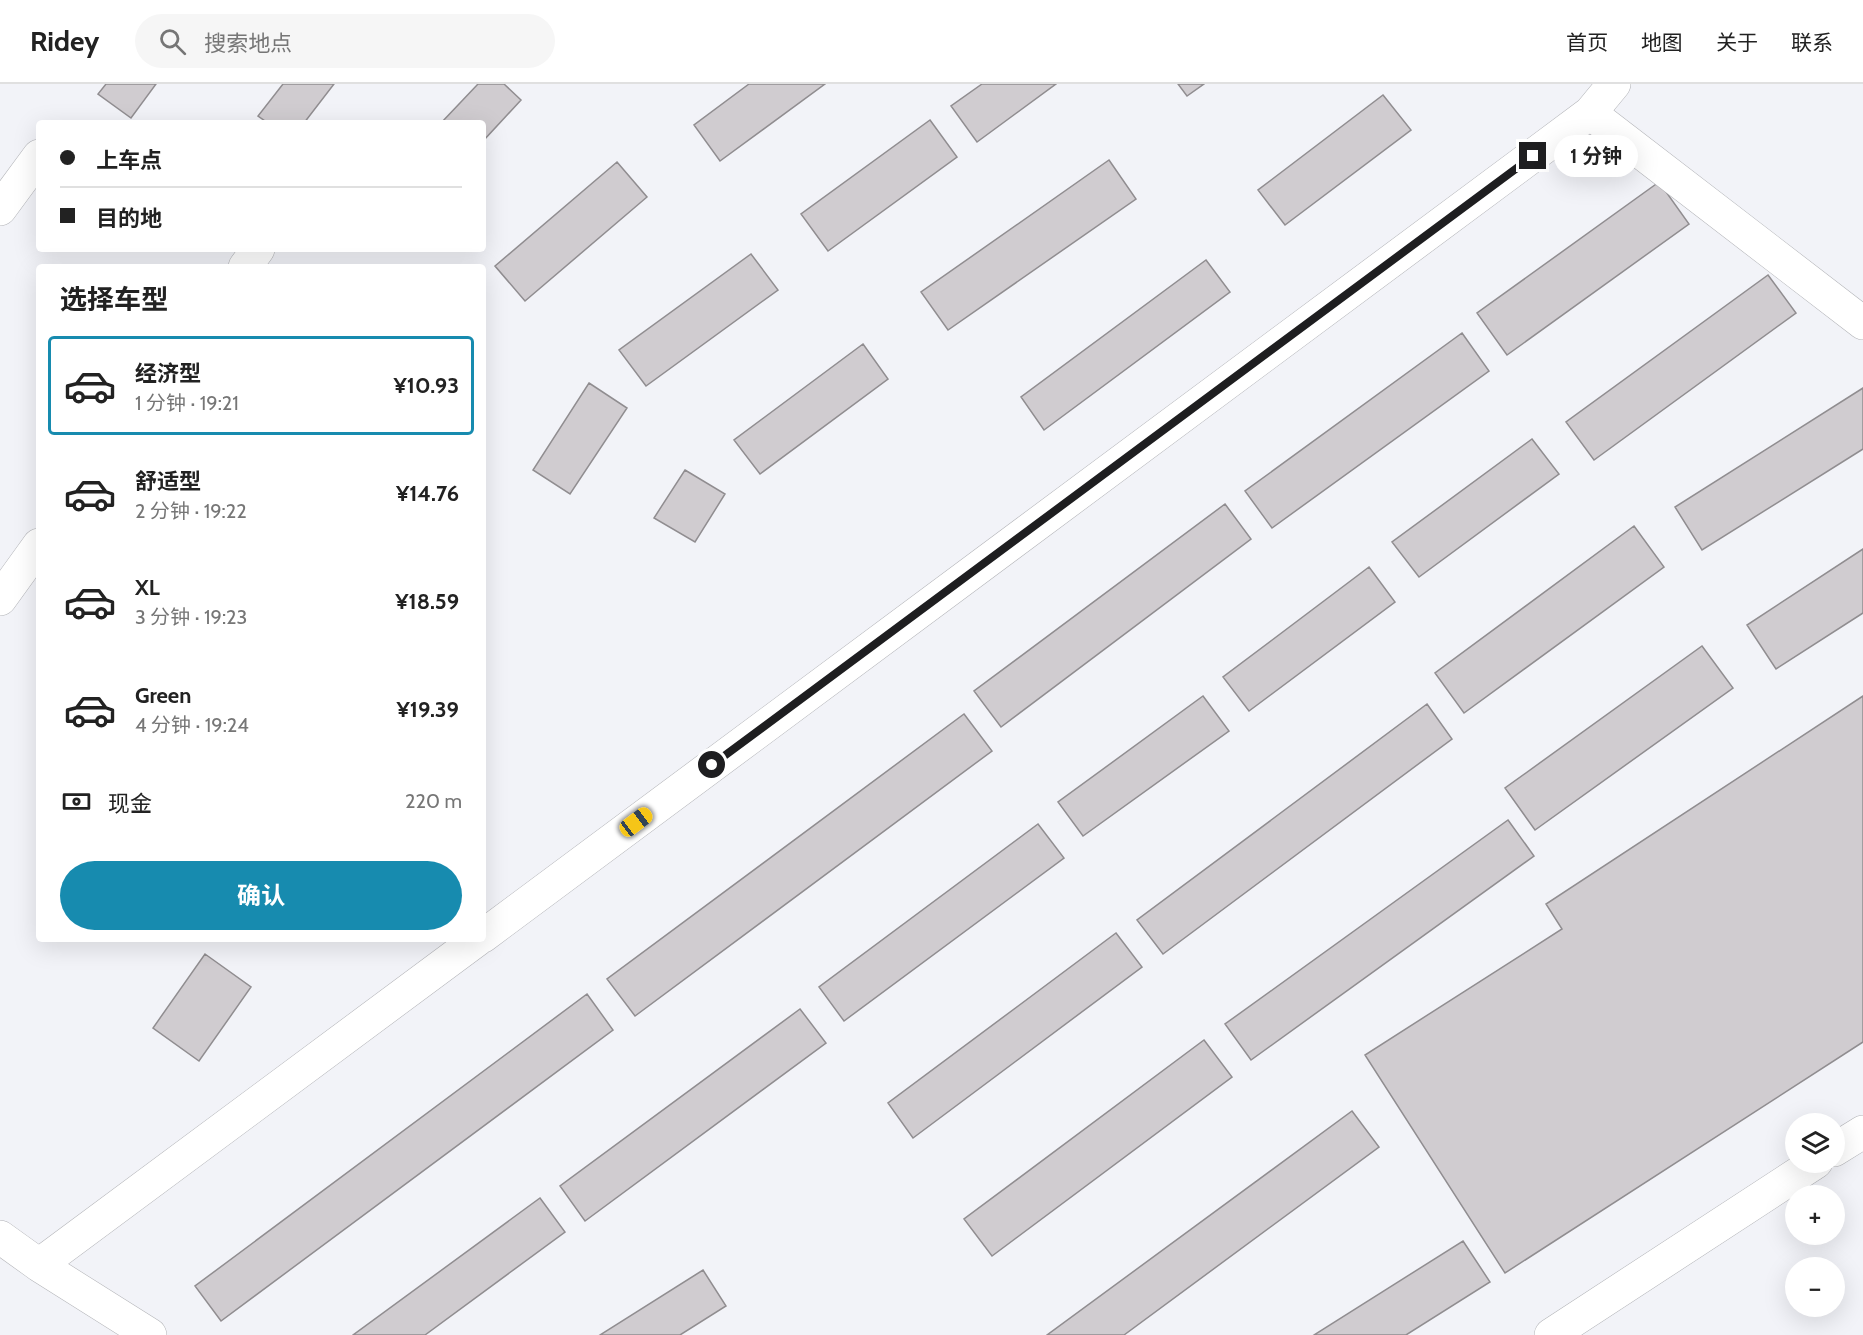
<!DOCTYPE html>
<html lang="zh">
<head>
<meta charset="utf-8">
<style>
  :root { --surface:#fff; --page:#f6f6f6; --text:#222; --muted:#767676; --line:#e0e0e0; --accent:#178baf }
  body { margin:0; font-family:Cabin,"Noto Sans SC",sans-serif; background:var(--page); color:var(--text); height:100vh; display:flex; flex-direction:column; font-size:22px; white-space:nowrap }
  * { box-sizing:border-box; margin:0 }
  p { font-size:20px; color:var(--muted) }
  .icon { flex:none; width:33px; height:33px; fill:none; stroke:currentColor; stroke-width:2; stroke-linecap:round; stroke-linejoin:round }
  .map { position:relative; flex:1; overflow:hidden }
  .details { position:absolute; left:36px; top:180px; width:450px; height:678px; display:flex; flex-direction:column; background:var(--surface); border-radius:6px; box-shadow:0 6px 24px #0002 }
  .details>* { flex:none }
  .banner { position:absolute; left:36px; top:36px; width:450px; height:132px; border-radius:6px; box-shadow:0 6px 24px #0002; display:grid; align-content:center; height:132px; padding:0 24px; background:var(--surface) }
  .fabs { position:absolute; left:1785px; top:1029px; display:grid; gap:12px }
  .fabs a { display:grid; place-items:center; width:60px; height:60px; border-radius:50%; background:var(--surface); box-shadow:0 6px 24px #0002; font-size:30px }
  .end { position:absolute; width:27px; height:27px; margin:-14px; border:8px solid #1e1e20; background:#fff; box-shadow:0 0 0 3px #fff }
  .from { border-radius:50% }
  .bubble { position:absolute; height:42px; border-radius:21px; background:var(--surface); box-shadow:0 6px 24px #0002; font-size:20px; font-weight:700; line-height:42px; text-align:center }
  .car { position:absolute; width:18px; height:36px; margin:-18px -9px; border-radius:8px; box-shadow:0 0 4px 2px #0007; background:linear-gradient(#f5c518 24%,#345 0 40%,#f5c518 0 76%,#345 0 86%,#f5c518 0) }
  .banner b { display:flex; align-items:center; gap:21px; height:57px; font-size:22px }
  .banner b+b { border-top:2px solid var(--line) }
  .banner i { width:15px; height:15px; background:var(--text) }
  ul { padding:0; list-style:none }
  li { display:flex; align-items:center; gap:18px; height:99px; margin:0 12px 9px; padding:0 12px; border:3px solid transparent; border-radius:6px }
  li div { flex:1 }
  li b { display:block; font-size:22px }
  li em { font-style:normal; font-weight:700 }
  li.on { border-color:var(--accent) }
  li>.icon { width:54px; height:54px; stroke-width:1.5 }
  h2 { padding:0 24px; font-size:27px; line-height:72px }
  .pay { display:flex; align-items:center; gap:15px; height:66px; padding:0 24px; font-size:22px }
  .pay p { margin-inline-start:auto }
  .action { display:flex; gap:12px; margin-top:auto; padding:12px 24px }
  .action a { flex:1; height:69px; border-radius:36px; background:var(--accent); color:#fff; font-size:24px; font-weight:700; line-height:69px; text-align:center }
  header { display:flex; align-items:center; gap:36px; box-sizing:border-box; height:84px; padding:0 30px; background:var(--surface); border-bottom:2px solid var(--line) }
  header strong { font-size:28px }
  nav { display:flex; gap:33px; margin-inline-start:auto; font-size:21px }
  .search { width:420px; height:54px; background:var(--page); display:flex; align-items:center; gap:15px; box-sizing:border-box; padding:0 21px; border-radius:33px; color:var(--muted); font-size:22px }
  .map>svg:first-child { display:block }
  .building { fill:#d0ccd0; stroke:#908d90; stroke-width:1.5 }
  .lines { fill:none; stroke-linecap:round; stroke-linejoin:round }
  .minor-casing { stroke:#b2b3b7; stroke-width:34 }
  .minor { stroke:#fff; stroke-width:33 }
  .route { stroke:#1e1e20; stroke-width:8 }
</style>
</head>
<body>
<header>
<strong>Ridey</strong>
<div class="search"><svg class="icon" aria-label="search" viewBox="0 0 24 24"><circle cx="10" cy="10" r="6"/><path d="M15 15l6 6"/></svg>搜索地点</div>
<nav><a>首页</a><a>地图</a><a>关于</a><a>联系</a></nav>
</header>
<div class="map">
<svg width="1863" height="1251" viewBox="0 0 1863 1251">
  <rect width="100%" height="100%" fill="#f2f3f8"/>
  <path class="building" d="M 106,0 L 156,0 L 131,34 L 98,10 Z
    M 283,0 L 334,0 L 304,39 L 268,39 L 258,32 Z
    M 478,0 L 504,0 L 521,16 L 483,57 L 483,39 L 441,39 Z
    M 749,0 L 825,0 L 720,77 L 694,41 Z
    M 982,0 L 1056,0 L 977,58 L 951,22 Z
    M 1178,0 L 1204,0 L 1187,12 Z
    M 1383,11 L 1411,46 L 1285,141 L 1258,106 Z
    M 930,36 L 957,73 L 828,167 L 801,130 Z
    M 1109,76 L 1136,115 L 948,246 L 921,208 Z
    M 617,78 L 647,113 L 525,217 L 495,182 Z
    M 1659,98 L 1689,140 L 1507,271 L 1477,229 Z
    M 751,170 L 778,206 L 646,302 L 619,266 Z
    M 1206,176 L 1230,208 L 1044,346 L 1021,313 Z
    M 1768,191 L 1796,229 L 1594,376 L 1566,338 Z
    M 1462,249 L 1489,287 L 1272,444 L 1245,407 Z
    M 863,260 L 888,295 L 760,390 L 734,356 Z
    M 589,299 L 627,324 L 570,410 L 533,386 Z
    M 1863,304 L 1863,365 L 1702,466 L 1675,423 Z
    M 1532,355 L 1559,390 L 1419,493 L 1392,458 Z
    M 685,386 L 725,410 L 695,458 L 654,434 Z
    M 1225,420 L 1251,455 L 1001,643 L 974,607 Z
    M 1634,442 L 1664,483 L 1464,629 L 1435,589 Z
    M 1863,465 L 1863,529 L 1776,585 L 1747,541 Z
    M 1369,483 L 1395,518 L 1249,627 L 1223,593 Z
    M 1702,562 L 1733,604 L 1535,746 L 1505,704 Z
    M 1203,612 L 1229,647 L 1083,752 L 1058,718 Z
    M 1863,612 L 1863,958 L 1505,1189 L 1365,971 L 1562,845 L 1546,820 Z
    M 1427,620 L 1452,655 L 1163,870 L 1137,836 Z
    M 964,630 L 992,667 L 635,932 L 607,895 Z
    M 1508,736 L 1534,772 L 1251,976 L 1225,940 Z
    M 1038,740 L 1064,774 L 844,937 L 819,903 Z
    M 1116,849 L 1142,883 L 913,1054 L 888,1019 Z
    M 205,870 L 251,903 L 199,977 L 153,944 Z
    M 587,910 L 613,946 L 221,1237 L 195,1202 Z
    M 800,925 L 826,959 L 585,1137 L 560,1102 Z
    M 1204,956 L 1232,993 L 992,1172 L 964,1135 Z
    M 1352,1027 L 1379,1063 L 1124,1251 L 1047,1251 Z
    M 540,1114 L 565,1148 L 425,1251 L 353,1251 Z
    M 1463,1157 L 1490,1198 L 1406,1251 L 1314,1251 Z
    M 703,1186 L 726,1222 L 680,1251 L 600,1251 Z"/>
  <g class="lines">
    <g class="minor-casing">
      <path id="minor" d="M 1590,29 L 1863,239
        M 0,125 L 39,72
        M 245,183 L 258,165
        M 0,515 L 39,461
        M 483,852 L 1590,29 L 1614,0
        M 1834,1066 L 1863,1048
        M 0,1153 L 39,1181 L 150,1251
        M 39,1181 L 478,855
        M 1551,1251 L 1816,1078"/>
    </g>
    <use href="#minor" class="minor"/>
  </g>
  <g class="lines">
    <path class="route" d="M 712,681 L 1533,72"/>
  </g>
</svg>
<div class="fabs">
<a><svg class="icon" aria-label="layers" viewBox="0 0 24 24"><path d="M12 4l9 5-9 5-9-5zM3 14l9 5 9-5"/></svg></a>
<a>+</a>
<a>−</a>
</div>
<i class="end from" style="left:712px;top:681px"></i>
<i class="end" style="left:1533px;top:72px"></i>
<div class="bubble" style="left:1554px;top:51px;width:84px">1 分钟</div>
<i class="car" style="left:636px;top:738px;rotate:53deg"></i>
<div class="banner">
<b><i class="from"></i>上车点</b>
<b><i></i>目的地</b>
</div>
<section class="details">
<h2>选择车型</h2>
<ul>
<li class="on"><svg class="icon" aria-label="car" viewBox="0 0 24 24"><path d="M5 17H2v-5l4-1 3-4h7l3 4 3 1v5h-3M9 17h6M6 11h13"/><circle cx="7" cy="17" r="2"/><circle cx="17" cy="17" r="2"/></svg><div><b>经济型</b><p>1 分钟 · 19:21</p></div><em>¥10.93</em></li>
<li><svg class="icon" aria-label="car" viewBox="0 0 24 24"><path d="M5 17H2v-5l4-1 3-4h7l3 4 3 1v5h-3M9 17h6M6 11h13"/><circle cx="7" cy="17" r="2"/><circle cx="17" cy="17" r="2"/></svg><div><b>舒适型</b><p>2 分钟 · 19:22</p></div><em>¥14.76</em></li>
<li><svg class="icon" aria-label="car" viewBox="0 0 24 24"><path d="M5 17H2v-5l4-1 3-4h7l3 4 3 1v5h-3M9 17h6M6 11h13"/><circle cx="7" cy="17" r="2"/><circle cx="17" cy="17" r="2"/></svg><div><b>XL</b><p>3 分钟 · 19:23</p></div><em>¥18.59</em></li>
<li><svg class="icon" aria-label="car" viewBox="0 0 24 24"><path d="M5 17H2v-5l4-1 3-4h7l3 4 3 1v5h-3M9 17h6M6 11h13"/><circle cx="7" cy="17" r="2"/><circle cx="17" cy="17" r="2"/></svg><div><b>Green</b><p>4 分钟 · 19:24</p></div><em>¥19.39</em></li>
</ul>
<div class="pay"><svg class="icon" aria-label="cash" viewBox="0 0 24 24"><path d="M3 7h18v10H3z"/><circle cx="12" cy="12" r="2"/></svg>现金<p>220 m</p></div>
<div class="action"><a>确认</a></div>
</section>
</div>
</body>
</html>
